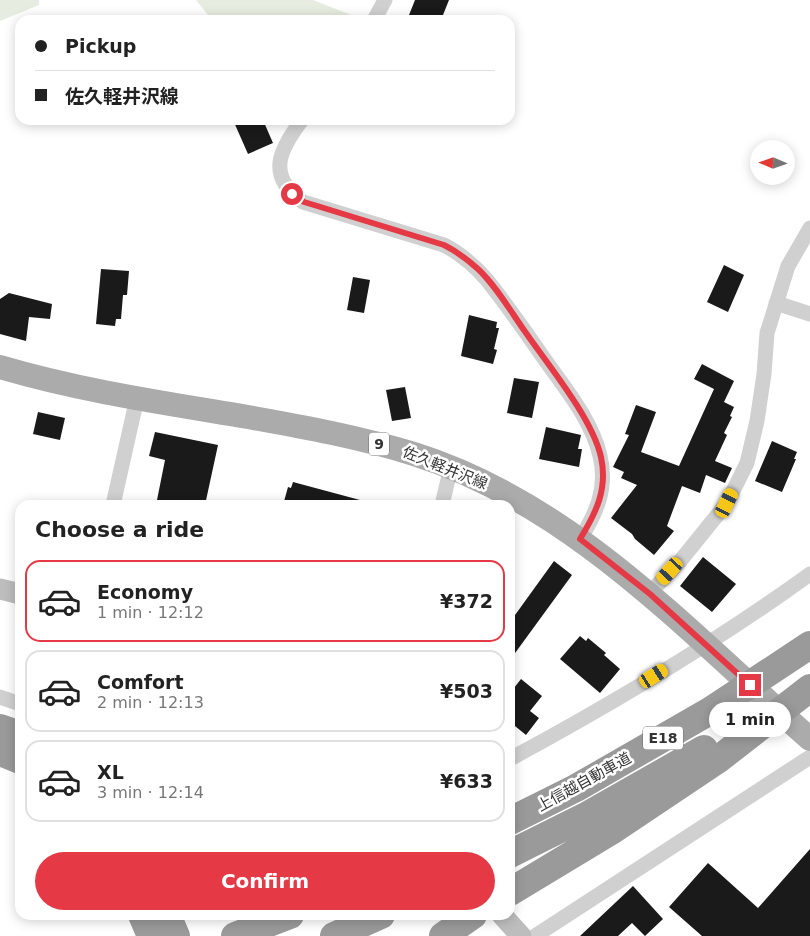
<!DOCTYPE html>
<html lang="en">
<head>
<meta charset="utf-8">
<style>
  :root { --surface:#fff; --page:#f6f6f6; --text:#222; --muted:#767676; --line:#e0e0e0; --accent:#e63946 }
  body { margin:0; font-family:"DejaVu Sans","Noto Sans JP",sans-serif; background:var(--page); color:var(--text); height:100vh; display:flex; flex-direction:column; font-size:19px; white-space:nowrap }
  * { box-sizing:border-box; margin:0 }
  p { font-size:16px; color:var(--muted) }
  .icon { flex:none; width:28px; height:28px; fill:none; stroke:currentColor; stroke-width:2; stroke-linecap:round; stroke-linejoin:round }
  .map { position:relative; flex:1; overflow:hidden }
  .drawer { position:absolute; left:15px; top:500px; width:500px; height:420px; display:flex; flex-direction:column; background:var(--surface); border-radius:15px; box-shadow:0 2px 12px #0003 }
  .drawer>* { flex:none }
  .guide { position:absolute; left:15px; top:15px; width:500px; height:110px; border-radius:15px; box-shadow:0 2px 12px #0003; display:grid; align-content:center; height:110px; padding:0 20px; background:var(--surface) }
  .needle { width:32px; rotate:272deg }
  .tools { position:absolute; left:750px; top:140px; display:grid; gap:10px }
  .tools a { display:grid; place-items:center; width:45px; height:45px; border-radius:50%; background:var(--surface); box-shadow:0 2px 12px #0003; font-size:25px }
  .end { position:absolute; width:22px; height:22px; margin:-11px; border:6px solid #e63946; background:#fff; box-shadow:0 0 0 2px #fff }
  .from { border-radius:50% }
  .bubble { position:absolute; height:35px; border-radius:18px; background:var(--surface); box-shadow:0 2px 12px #0003; font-size:16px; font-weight:700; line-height:35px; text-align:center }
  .car { position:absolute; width:15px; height:30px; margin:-15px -8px; border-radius:6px; box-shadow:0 0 4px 1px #0007; background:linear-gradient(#f5c518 24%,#345 0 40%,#f5c518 0 76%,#345 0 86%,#f5c518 0) }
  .guide b { display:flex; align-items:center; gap:18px; height:48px; font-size:19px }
  .guide b+b { border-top:1px solid var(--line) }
  .guide i { width:12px; height:12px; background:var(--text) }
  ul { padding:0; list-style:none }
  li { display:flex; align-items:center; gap:15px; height:82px; margin:0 10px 8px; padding:0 10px; border:2px solid var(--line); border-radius:15px }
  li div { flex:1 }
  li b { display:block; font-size:19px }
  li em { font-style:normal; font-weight:700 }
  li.active { border-color:var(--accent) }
  li>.icon { width:45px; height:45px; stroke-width:1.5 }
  h2 { padding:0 20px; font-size:22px; line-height:60px }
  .primary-button { display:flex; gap:10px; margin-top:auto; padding:10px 20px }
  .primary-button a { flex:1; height:58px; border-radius:30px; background:var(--accent); color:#fff; font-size:20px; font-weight:700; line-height:58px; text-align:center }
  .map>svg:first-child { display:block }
  .green { fill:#e6ecdf }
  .building { fill:#1a1a1a }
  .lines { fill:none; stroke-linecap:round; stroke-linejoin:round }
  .street { stroke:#d0d0d0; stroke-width:15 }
  .secondary { stroke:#bdbdbd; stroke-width:21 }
  .primary { stroke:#ababab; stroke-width:24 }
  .highway { stroke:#9a9a9a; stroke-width:28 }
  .route { stroke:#e63946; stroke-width:6 }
  .labels { text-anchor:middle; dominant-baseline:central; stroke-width:5; stroke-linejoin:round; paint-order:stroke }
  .shield { fill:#fff; stroke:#707070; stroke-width:1 }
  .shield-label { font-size:14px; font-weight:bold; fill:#333 }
  .street-label { font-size:15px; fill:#333; stroke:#fff }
</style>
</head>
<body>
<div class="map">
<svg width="810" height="936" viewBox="0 0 810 936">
  <rect width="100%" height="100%" fill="#fff"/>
  <path class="green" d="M 0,0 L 39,0 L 39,5 L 0,21 Z
    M 196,0 L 313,0 L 364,20 L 212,20 Z"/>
  <path class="building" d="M 415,0 L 449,0 L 441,20 L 407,20 Z
    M 233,120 L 263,120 L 273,143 L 248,154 Z
    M 724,265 L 744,275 L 728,312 L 707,302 Z
    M 101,269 L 129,271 L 127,295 L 123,295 L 121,319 L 116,319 L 115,326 L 96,324 Z
    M 353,277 L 370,280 L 364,313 L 347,310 Z
    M 9,293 L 52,304 L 50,319 L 29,317 L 26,341 L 0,334 L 0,299 Z
    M 469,315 L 497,322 L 496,328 L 499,328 L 494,349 L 497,350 L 493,364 L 461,356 Z
    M 702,364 L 734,381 L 724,402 L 734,407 L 730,416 L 732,417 L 724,433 L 727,435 L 715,461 L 732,468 L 725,483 L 706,475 L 700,493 L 682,486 L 667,526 L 674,531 L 654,555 L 635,539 L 632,534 L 611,518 L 637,485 L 621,478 L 624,472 L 613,467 L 629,435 L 625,434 L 636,405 L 656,412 L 641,452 L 679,466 L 714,389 L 694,379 Z
    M 514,378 L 539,382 L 532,418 L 507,413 Z
    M 405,387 L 411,418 L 392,421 L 386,390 Z
    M 38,412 L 65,418 L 60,440 L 33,434 Z
    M 546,427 L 581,435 L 578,449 L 582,449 L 579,467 L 539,459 Z
    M 155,432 L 218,445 L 205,505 L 156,505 L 165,460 L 149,456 Z
    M 772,441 L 797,452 L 794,459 L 796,459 L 782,492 L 755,481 Z
    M 293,482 L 360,500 L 359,505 L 283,505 L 288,487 L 291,488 Z
    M 703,557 L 736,584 L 712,612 L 680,586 Z
    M 554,561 L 572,575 L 510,660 L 510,622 Z
    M 580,636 L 586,641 L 588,638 L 606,653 L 604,655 L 620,669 L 600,693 L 560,659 Z
    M 521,679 L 542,696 L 530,711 L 539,718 L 526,735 L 510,722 L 510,693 Z
    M 810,849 L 810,936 L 702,936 L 669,907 L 708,863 L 758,908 Z
    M 633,886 L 663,919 L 645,936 L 632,923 L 618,936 L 580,936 Z"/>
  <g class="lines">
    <path class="street" d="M 374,20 L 385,0
      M 302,120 C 279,150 266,176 303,202 L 444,245 C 461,254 475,266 487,280 C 507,305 525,331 543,357 C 564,387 592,420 600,456 C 608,488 596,514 580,539
      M 776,303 L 810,314
      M 113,505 L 137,398
      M 442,505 L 451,467
      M 649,594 L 681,560 L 727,503 L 747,463 L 757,421 L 764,374 L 767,333 L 788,266 L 810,228
      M 0,697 L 20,704
      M 510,759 C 612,704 716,642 810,574
      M 535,936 L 810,757"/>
    <path class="secondary" d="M 0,589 L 20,594
      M 502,915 L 521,936"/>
    <path class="primary" d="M 0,367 C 81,391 165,403 248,417 C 304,427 359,437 414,454 C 573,504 688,632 810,739"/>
    <path class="highway" d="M 0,728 L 20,735
      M 0,752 L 20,760
      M 510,821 L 576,788 L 710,711 L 810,645
      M 510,854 L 588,815 L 704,749
      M 510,892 L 611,831 L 720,758 L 810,688
      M 142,915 L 151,936
      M 167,915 L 176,936
      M 235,936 L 290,915
      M 334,936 L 381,915
      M 443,936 L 473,915"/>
  </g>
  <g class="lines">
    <path class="route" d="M 292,194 L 304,202 L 314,205 L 444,245 C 456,251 468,260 478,269 C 497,287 511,312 526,333 C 549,366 592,418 601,457 C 608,489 596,513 580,539 L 650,594 L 750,685"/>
  </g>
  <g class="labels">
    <g class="shield">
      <rect x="369" y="432.5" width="20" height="23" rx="4"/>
      <rect x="643" y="726.5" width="40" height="23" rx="4"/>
    </g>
    <g class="shield-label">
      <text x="379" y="444">9</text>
      <text x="663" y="738">E18</text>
    </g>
    <g class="street-label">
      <text transform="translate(445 468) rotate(22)">佐久軽井沢線</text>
      <text transform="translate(584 782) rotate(-29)">上信越自動車道</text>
    </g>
  </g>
</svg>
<div class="tools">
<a><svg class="needle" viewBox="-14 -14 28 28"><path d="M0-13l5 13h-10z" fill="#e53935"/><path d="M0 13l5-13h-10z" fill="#767676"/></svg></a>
</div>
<i class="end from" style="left:292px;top:194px"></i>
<i class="end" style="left:750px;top:685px"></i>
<div class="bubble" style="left:709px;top:702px;width:82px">1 min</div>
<i class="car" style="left:727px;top:503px;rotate:26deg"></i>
<i class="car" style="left:670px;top:571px;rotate:222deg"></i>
<i class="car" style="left:654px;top:676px;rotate:58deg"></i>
<div class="guide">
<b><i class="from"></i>Pickup</b>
<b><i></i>佐久軽井沢線</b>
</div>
<section class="drawer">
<h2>Choose a ride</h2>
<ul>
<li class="active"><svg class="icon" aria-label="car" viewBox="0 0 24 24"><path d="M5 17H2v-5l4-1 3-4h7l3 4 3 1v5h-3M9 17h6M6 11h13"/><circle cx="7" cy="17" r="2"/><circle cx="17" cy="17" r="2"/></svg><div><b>Economy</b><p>1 min · 12:12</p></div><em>¥372</em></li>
<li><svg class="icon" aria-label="car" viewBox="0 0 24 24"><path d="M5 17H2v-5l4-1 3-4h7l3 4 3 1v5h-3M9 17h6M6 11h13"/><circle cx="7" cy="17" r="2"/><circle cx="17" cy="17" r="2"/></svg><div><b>Comfort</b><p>2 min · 12:13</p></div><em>¥503</em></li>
<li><svg class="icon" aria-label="car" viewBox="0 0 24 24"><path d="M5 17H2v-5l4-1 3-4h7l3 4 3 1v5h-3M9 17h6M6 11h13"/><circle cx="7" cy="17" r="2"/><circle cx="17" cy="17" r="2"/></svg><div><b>XL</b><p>3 min · 12:14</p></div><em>¥633</em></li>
</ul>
<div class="primary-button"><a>Confirm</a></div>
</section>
</div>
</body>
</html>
